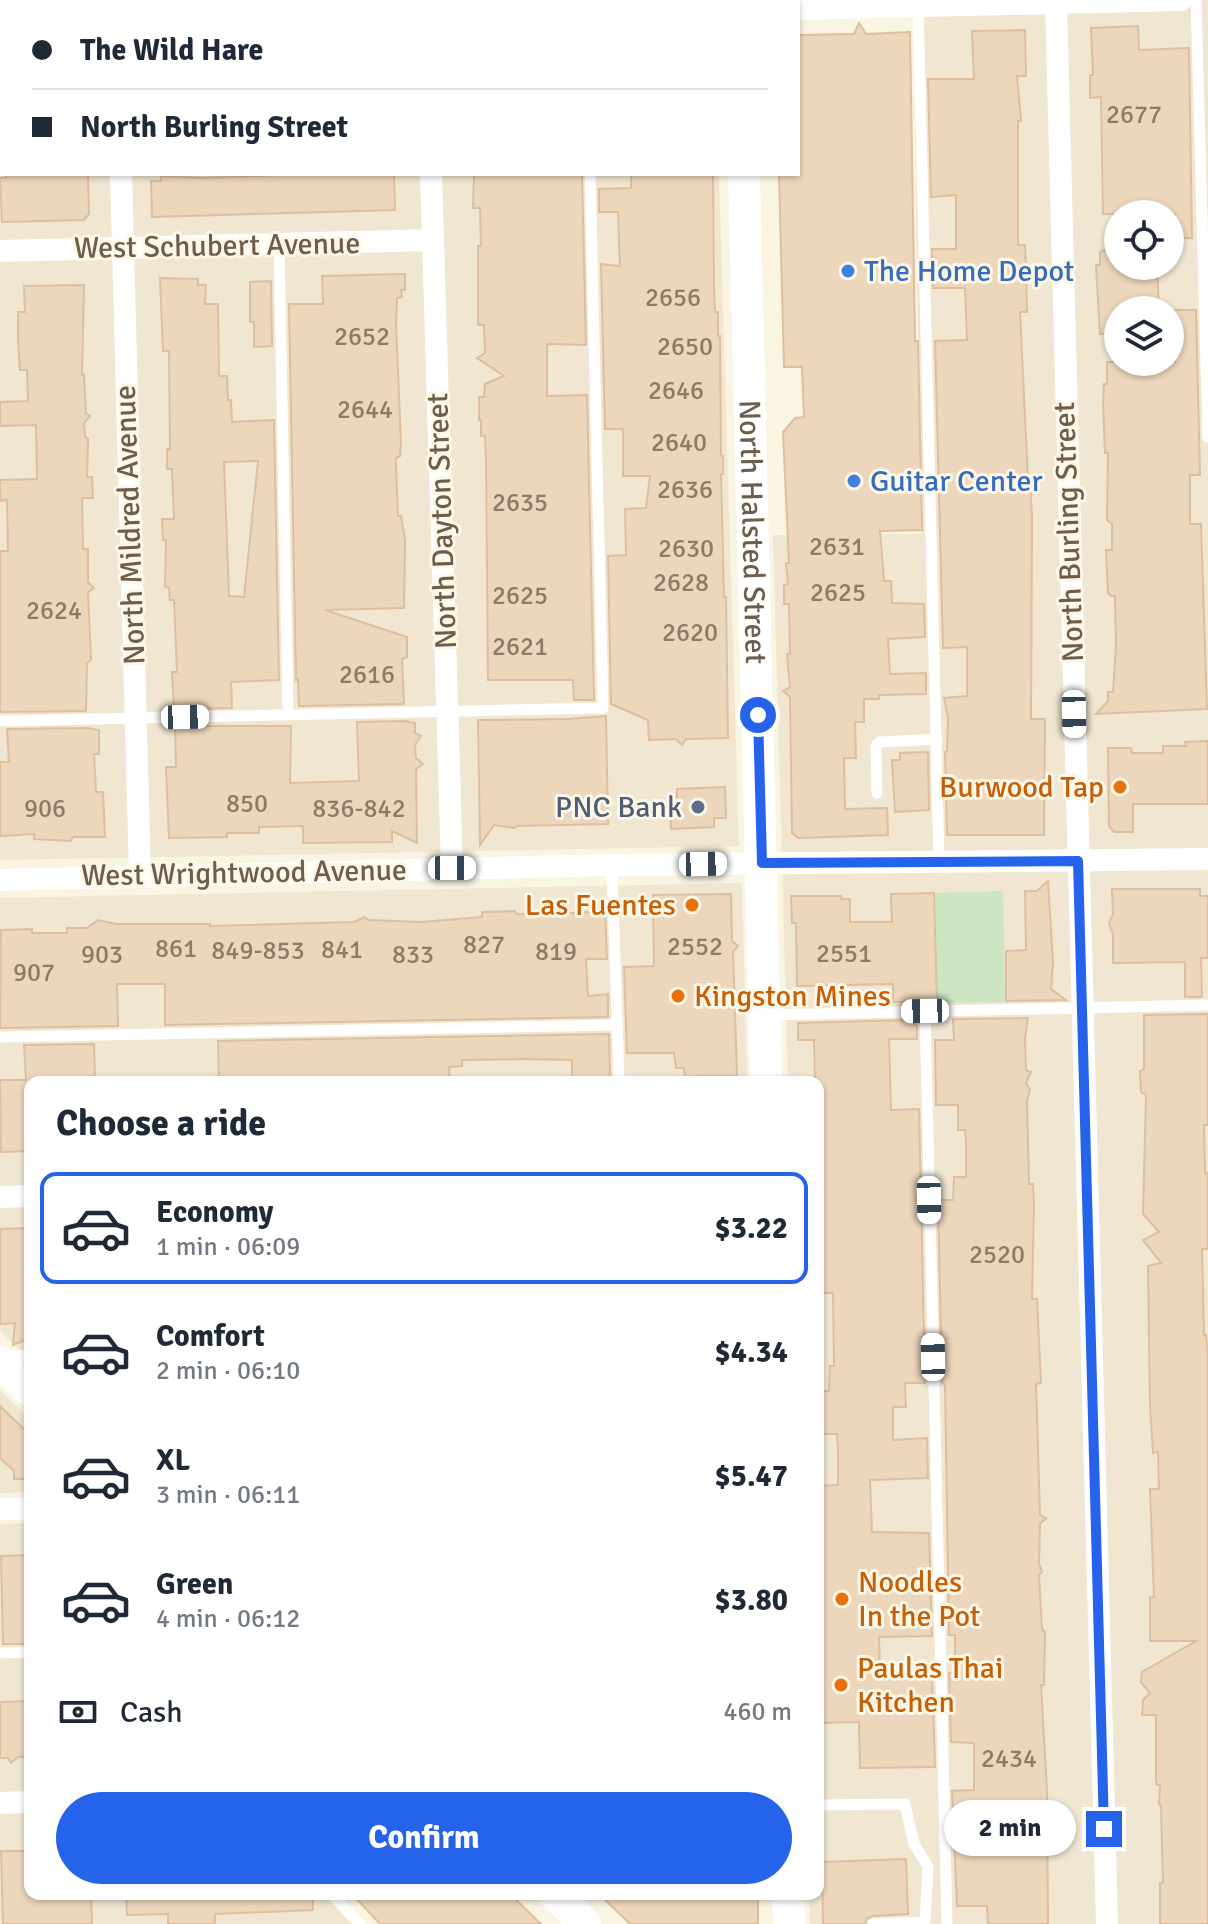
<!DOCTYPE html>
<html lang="en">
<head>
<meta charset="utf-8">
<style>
  :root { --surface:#fff; --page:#f6f6f7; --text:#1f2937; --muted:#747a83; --line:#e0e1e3; --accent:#2563eb }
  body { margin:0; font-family:Signika,sans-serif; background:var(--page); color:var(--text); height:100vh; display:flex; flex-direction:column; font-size:30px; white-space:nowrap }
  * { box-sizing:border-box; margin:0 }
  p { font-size:26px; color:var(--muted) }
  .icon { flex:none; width:44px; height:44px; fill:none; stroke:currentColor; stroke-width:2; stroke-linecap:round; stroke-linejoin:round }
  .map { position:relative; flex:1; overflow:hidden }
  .details { position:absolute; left:24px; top:1076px; width:800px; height:824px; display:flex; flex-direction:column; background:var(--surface); border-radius:16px; box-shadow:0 2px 6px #0004 }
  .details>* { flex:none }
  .banner { position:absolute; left:0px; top:0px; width:800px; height:176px; box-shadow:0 2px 6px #0004; display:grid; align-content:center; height:176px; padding:0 32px; background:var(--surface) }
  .buttons { position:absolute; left:1104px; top:200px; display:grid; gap:16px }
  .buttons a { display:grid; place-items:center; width:80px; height:80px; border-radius:50%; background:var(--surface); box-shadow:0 2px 6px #0004; font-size:40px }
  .end { position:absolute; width:36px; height:36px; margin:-18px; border:10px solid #2563eb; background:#fff; box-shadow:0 0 0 4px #fff }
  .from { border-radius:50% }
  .bubble { position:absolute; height:56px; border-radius:28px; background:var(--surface); box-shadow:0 2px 6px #0004; font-size:26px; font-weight:800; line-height:56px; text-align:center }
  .car { position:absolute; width:24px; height:48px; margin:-24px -12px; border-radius:10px; box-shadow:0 0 6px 2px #0007; background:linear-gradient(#fff 24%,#345 0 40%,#fff 0 76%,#345 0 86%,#fff 0) }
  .banner b { display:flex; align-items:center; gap:28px; height:76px; font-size:30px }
  .banner b+b { border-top:2px solid var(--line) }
  .banner i { width:20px; height:20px; background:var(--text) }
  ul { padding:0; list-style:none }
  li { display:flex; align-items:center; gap:24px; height:112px; margin:0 16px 12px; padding:0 16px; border:4px solid transparent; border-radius:16px }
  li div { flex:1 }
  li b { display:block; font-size:30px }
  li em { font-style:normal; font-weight:800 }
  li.on { border-color:var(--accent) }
  li>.icon { width:72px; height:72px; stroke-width:1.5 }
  h2 { padding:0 32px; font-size:36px; line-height:96px }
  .pay { display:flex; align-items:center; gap:20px; height:88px; padding:0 32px; font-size:30px }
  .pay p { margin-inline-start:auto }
  .cta { display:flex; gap:16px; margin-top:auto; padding:16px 32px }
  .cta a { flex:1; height:92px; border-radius:48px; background:var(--accent); color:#fff; font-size:32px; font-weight:800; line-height:92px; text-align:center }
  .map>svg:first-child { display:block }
  .residential { fill:#f0e6d1; fill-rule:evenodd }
  .green { fill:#cce5c2 }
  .building { fill:#ecd6bc; stroke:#ddbf9e; stroke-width:2; fill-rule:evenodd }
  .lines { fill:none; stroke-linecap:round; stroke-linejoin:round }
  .service { stroke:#fff; stroke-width:11 }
  .minor { stroke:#fff; stroke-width:22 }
  .secondary { stroke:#fff; stroke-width:32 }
  .route { stroke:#2563eb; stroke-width:10 }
  .shop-dot { fill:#3f7fe0; stroke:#fdf7e8; stroke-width:3 }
  .food-dot { fill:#e8710a; stroke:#fdf7e8; stroke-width:3 }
  .service-dot { fill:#5c6f8a; stroke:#fdf7e8; stroke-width:3 }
  .labels { text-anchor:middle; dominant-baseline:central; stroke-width:6; stroke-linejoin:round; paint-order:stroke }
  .number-label { font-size:26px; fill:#8e7b67 }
  .street-label { font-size:30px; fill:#6e5d4b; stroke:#fdf7e8 }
  .shop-label { font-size:30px; fill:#366cbe; stroke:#fdf7e8; text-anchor:start }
  .food-label { font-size:30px; fill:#c56008; stroke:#fdf7e8; text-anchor:start }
  .service-label { font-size:30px; fill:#4e5e75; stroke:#fdf7e8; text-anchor:end }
</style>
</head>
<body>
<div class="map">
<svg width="1208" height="1924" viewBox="0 0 1208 1924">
  <rect width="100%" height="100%" fill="#faf4e2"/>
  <path class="residential" d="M 0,0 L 714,0 L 2,2 L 2,174 L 719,174 L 739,846 L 0,860 Z
    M 913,0 L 1208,0 L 1208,1924 L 810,1924 L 809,1894 L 818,1894 L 818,1082 L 788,1082 L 773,535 L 921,534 ZM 1118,214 L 1170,214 L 1170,266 L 1118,266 ZM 1118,310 L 1170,310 L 1170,362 L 1118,362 Z
    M 742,883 L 747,1082 L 30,1082 L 30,1360 L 0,1331 L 0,898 Z
    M 0,1390 L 30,1419 L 30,1492 L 0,1493 Z
    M 30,1523 L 30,1894 L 331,1894 L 360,1924 L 0,1924 L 0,1524 Z"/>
  <path class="green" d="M 1003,891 L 1005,1002 L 937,1003 L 935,893 Z"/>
  <path class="building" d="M 859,23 L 866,34 L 910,32 L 915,341 L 918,341 L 922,530 L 880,531 L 884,581 L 891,581 L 892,603 L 924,604 L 925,637 L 888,639 L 890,674 L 926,673 L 926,694 L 879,695 L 879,699 L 864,699 L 864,722 L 855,722 L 856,758 L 844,758 L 845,809 L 887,808 L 888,835 L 798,838 L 792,833 L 790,697 L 783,691 L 790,687 L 787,654 L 790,654 L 789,604 L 784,604 L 784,585 L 788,584 L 786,563 L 789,563 L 783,432 L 795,418 L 804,417 L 802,367 L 784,367 L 779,174 L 798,174 L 798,35 L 854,34 Z
    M 1138,26 L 1139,50 L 1189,48 L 1192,238 L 1174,238 L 1175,214 L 1103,214 L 1101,97 L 1090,98 L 1090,75 L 1093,75 L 1091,28 Z
    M 1025,30 L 1026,76 L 1017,76 L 1021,121 L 1018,121 L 1018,245 L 1025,245 L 1026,268 L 1027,312 L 1020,312 L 1028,480 L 1030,480 L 1032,517 L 1031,719 L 1045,719 L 1044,835 L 947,835 L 945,752 L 947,751 L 948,718 L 944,698 L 967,696 L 967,647 L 943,648 L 935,341 L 967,340 L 965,288 L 933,288 L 932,249 L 956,249 L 956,195 L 931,197 L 928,79 L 974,79 L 972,31 Z
    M 6,174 L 88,174 L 89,214 L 84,220 L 2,222 L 0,178 L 6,178 Z
    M 306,174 L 394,174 L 395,210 L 152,217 L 151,181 L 161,181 L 161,176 L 200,178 Z
    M 474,174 L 582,174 L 586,345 L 547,344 L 547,396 L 587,395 L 594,700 L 574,700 L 573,680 L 488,680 L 486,460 L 485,436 L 481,436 L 481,420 L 479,420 L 479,397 L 484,397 L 485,384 L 504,376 L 477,358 L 485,353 L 484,325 L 478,325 L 478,246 L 481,246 L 480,208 L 473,208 Z
    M 631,174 L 713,174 L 714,285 L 715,312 L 718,312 L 718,336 L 720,336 L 721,456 L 723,456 L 723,474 L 721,474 L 724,597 L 726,597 L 728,738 L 686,739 L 682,745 L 676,739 L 649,740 L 648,720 L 611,704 L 608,556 L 626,555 L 625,509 L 646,508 L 650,476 L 623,476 L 623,429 L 605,429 L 601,264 L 620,266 L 618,212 L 599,212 L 599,189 L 631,188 Z
    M 1118,243 L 1118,266 L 1157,266 L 1159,309 L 1118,310 L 1118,334 L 1100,334 L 1096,265 L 1100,265 L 1100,252 Z
    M 405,274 L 405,290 L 401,290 L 402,297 L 397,298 L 396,324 L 401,443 L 400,456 L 396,458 L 396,465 L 398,516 L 401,516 L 405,540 L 404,608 L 325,610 L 407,637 L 407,657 L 402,659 L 404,704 L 299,706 L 298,679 L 296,680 L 289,304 L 323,304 L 322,276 Z
    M 160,278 L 198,279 L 198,285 L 206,285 L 205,304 L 218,304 L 219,376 L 227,376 L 228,400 L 231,400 L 232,422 L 274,420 L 279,680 L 231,682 L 232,708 L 174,709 L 172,672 L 177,672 L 174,600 L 170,600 L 169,588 L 165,587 L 166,540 L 163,540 L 162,519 L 174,519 L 172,469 L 167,469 L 167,449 L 170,449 L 169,351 L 163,351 ZM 258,461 L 244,597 L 229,596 L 224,462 Z
    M 271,281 L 272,346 L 254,347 L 254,322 L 250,322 L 250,282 Z
    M 84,285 L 82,375 L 84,375 L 86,413 L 90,416 L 84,423 L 85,436 L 88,439 L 87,477 L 92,477 L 93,498 L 82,498 L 83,549 L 88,549 L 88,582 L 94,588 L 88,592 L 91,660 L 87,663 L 86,711 L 0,712 L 0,551 L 8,551 L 7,500 L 0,501 L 0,480 L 37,479 L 36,425 L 0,426 L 0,402 L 28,401 L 27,370 L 20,370 L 18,337 L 18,312 L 25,312 L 24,286 Z
    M 1175,310 L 1196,310 L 1200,475 L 1190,475 L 1190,524 L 1201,524 L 1207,709 L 1096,714 L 1108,701 L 1108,692 L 1113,692 L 1116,646 L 1115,596 L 1111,596 L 1108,593 L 1106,550 L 1112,550 L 1112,524 L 1107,520 L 1108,453 L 1105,453 L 1103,403 L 1104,384 L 1107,384 L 1107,362 L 1175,362 Z
    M 606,716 L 608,824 L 517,826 L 514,828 L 494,825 L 480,845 L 478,720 L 568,719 Z
    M 405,721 L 415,723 L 415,733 L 421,736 L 415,745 L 416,758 L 423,764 L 416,769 L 417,843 L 392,831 L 392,842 L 303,843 L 303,826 L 259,827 L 259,833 L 227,833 L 227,837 L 169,838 L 166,767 L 176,767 L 175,726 L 291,726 L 290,783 L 359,781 L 357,722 Z
    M 87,728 L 99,730 L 99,754 L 94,754 L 96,792 L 103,792 L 105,837 L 73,837 L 71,841 L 34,839 L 34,834 L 0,836 L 0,762 L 9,762 L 7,729 Z
    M 1208,741 L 1208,804 L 1133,804 L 1133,832 L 1114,832 L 1109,826 L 1108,748 L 1131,748 L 1132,753 L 1163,753 L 1163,746 L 1186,746 L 1185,742 Z
    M 928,752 L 929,810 L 895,812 L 892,760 L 900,760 L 900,753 Z
    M 725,787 L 726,818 L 714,818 L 714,827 L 671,829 L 670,797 L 677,797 L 677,789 Z
    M 1048,881 L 1053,962 L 1051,989 L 1066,1000 L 1006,1001 L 1006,951 L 1026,950 L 1025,891 L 1037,891 Z
    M 1112,889 L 1200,889 L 1200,896 L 1208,896 L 1208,958 L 1201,958 L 1202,997 L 1185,997 L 1185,962 L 1113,963 L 1113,935 L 1109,923 L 1113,914 Z
    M 934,893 L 937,1001 L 893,1002 L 893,984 L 797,986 L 796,923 L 792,923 L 791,896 L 841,896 L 841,899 L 850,899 L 850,922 L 892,922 L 891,894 Z
    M 731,894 L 732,941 L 738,946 L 733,952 L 737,1076 L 685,1077 L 684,1068 L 676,1068 L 674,1053 L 627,1053 L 624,967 L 654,966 L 653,895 Z
    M 605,907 L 607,959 L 586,959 L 588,996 L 608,994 L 608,1017 L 165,1025 L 165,984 L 117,984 L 118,1026 L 0,1028 L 1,930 L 32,929 L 32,933 L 67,933 L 67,928 L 87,928 L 98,920 L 116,924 L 210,924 L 210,926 L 354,922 L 365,917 L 368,920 L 421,922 L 482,917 L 482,912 L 515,911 L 517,914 L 542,913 L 542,915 L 590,912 L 590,908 Z
    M 1208,1014 L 1208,1125 L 1204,1125 L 1205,1173 L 1208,1173 L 1208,1249 L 1202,1249 L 1204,1335 L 1206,1335 L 1208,1359 L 1208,1924 L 1160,1924 L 1160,1883 L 1163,1883 L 1161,1806 L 1159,1804 L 1160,1785 L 1157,1785 L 1156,1780 L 1156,1715 L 1142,1715 L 1143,1700 L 1150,1693 L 1141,1682 L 1142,1672 L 1196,1641 L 1150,1641 L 1150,1597 L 1154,1597 L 1150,1489 L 1159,1489 L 1158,1452 L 1153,1453 L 1150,1405 L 1148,1266 L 1161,1263 L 1143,1240 L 1159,1232 L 1143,1214 L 1146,1095 L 1141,1092 L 1140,1071 L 1144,1069 L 1144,1015 Z
    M 1028,1018 L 1025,1038 L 1026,1070 L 1031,1072 L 1026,1083 L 1030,1090 L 1027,1101 L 1029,1184 L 1033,1184 L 1034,1202 L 1032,1299 L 1037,1299 L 1041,1383 L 1036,1384 L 1040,1515 L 1046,1518 L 1040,1524 L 1039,1563 L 1042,1572 L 1039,1575 L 1042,1629 L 1045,1632 L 1044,1685 L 1041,1685 L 1047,1791 L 1048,1924 L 988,1924 L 987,1906 L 957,1906 L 952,1791 L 974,1790 L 974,1743 L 951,1742 L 949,1673 L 955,1672 L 955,1635 L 949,1635 L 945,1385 L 942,1382 L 938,1200 L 953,1200 L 954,1177 L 966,1177 L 966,1140 L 965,1130 L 958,1130 L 958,1105 L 936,1105 L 935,1040 L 954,1040 L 953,1019 Z
    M 909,1020 L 917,1026 L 917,1039 L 889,1039 L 891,1110 L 919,1109 L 925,1383 L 905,1383 L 906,1407 L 893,1407 L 893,1440 L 927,1438 L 928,1478 L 870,1480 L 872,1532 L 929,1533 L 932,1636 L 879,1637 L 880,1676 L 932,1673 L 935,1767 L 860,1768 L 859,1722 L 820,1723 L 818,1719 L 818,1486 L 838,1485 L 838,1450 L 837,1434 L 818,1434 L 818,1391 L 829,1391 L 830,1366 L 834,1366 L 833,1293 L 818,1293 L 818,1082 L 815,1082 L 814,1040 L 798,1040 L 798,1023 Z
    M 609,1034 L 610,1082 L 572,1082 L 572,1060 L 525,1059 L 462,1060 L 462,1066 L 449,1067 L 450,1082 L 219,1082 L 218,1041 Z
    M 94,1044 L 95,1082 L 30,1082 L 30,1151 L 1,1152 L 0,1080 L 26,1080 L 24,1045 Z
    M 30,1228 L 30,1338 L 13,1345 L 15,1323 L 0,1324 L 0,1229 Z
    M 0,1406 L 30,1435 L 30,1479 L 14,1479 L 14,1471 L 0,1458 Z
    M 30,1555 L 30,1644 L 3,1644 L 1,1556 Z
    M 30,1701 L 30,1757 L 18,1757 L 11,1763 L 8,1758 L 0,1758 L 0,1702 Z
    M 1,1851 L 30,1851 L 30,1894 L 91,1894 L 92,1924 L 3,1924 Z
    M 906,1859 L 908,1914 L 872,1916 L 866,1919 L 865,1924 L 823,1924 L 822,1862 Z
    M 126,1894 L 313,1894 L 313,1910 L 215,1914 L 215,1924 L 168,1924 L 168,1914 L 127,1915 Z
    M 352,1894 L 510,1894 L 541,1924 L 380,1924 Z
    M 599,1894 L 758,1894 L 758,1924 L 630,1924 Z"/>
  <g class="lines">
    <path class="service" d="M 271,0 L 271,2
      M 586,0 L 586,2
      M 1196,0 L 1208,437
      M 918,6 L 939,862
      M 279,244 L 288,714
      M 0,721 L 603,708 L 590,174
      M 877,793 L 876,746 L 880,742 L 937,739
      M 612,865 L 619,1082
      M 925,1011 L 947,1924
      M 769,1015 L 1208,1005
      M 0,1037 L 617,1025
      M 3,1356 L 30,1355
      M 0,1653 L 30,1652
      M 818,1805 L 905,1804 L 914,1844 L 928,1867 L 925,1922 L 873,1924
      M 331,1894 L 360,1924"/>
    <path class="minor" d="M 116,0 L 116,2
      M 426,0 L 426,2
      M 1056,3 L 1107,1924
      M 798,9 L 1181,0
      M 121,174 L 140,876
      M 431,174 L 452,868
      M 0,251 L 433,240
      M 0,880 L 612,865 L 1208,859
      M 0,1197 L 30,1196
      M 0,1509 L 30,1509
      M 0,1803 L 30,1802"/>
    <g class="secondary">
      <path d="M 740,0 L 740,2"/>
      <path id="s1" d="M 744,174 L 766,1082"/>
      <path d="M 0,1362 L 30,1391"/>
      <path d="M 554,1894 L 585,1924"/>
      <path d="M 788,1894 L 789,1924"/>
    </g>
  </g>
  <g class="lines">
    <path class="route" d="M 758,715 L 762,863 L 1078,861 L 1104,1829"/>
  </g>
  <g class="shop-dot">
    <circle cx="848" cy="271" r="8"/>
    <circle cx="854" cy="481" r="8"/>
  </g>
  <g class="food-dot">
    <circle cx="1120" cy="787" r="8"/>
    <circle cx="692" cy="905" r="8"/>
    <circle cx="678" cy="996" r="8"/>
    <circle cx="842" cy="1599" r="8"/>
    <circle cx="841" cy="1685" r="8"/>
  </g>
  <circle class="service-dot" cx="698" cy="807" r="8"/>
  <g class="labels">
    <g class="number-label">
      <text x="1134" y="115">2677</text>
      <text x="673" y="298">2656</text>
      <text x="362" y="337">2652</text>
      <text x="685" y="347">2650</text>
      <text x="676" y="391">2646</text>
      <text x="365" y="410">2644</text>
      <text x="679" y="443">2640</text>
      <text x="685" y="490">2636</text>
      <text x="520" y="503">2635</text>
      <text x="837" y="547">2631</text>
      <text x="686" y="549">2630</text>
      <text x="681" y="583">2628</text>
      <text x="838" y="593">2625</text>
      <text x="520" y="596">2625</text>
      <text x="54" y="611">2624</text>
      <text x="690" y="633">2620</text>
      <text x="520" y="647">2621</text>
      <text x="367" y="675">2616</text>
      <text x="247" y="804">850</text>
      <text x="45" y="809">906</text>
      <text x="359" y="809">836-842</text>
      <text x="484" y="945">827</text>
      <text x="695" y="947">2552</text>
      <text x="176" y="949">861</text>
      <text x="342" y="950">841</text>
      <text x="258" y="951">849-853</text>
      <text x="556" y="952">819</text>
      <text x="844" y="954">2551</text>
      <text x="102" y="955">903</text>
      <text x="413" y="955">833</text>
      <text x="34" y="973">907</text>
      <text x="997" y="1255">2520</text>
      <text x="1009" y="1759">2434</text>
    </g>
    <g class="street-label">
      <text transform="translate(217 246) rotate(-1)">West Schubert Avenue</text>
      <text transform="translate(442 521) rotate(-92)">North Dayton Street</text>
      <text transform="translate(130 525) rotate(-92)">North Mildred Avenue</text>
      <text stroke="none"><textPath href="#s1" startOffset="358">North Halsted Street</textPath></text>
      <text transform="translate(1069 532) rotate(-92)">North Burling Street</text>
      <text transform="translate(244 873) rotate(-1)">West Wrightwood Avenue</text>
    </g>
    <g class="shop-label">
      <text x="864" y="271">The Home Depot</text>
      <text x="870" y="481">Guitar Center</text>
    </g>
    <g class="food-label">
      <text x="1104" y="787" text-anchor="end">Burwood Tap</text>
      <text x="676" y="905" text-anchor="end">Las Fuentes</text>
      <text x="694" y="996">Kingston Mines</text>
      <text x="858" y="1582">Noodles<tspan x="858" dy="34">In the Pot</tspan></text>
      <text x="857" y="1668">Paulas Thai<tspan x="857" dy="34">Kitchen</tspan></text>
    </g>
    <g class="service-label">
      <text x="682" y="807">PNC Bank</text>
    </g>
  </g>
</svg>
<div class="buttons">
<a><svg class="icon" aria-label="locate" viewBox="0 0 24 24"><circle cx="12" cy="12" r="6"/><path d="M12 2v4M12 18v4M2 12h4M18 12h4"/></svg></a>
<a><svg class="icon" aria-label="layers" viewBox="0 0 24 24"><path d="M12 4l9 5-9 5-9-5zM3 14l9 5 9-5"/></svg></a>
</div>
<i class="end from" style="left:758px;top:715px"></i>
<i class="end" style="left:1104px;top:1829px"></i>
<div class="bubble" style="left:944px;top:1800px;width:132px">2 min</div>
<i class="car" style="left:1074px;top:714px;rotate:179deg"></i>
<i class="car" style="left:185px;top:717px;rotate:89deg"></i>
<i class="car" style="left:703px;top:864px;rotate:89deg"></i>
<i class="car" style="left:452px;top:868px;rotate:90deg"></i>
<i class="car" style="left:925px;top:1011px;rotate:269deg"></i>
<i class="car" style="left:929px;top:1200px;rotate:179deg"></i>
<i class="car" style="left:933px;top:1357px;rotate:359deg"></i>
<div class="banner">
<b><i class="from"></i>The Wild Hare</b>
<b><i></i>North Burling Street</b>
</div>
<section class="details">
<h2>Choose a ride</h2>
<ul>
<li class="on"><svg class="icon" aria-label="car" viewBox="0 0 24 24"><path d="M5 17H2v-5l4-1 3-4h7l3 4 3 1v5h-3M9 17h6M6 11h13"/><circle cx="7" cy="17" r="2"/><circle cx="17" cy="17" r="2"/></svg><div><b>Economy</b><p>1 min · 06:09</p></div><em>$3.22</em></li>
<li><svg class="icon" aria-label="car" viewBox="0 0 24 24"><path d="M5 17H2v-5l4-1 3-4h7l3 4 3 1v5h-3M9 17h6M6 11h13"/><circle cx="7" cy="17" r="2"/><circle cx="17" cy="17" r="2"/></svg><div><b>Comfort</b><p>2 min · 06:10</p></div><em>$4.34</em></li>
<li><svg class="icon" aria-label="car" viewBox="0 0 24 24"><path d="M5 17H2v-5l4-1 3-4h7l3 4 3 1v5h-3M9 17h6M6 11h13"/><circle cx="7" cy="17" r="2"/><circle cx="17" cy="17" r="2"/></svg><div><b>XL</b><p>3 min · 06:11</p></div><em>$5.47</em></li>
<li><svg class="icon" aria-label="car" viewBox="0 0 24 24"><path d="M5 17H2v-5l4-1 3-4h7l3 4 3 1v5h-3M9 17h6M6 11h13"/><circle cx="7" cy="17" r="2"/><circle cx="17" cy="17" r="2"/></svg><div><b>Green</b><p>4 min · 06:12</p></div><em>$3.80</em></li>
</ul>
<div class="pay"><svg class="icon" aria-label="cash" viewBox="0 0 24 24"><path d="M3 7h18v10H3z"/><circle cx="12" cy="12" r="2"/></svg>Cash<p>460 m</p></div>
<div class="cta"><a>Confirm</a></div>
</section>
</div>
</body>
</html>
